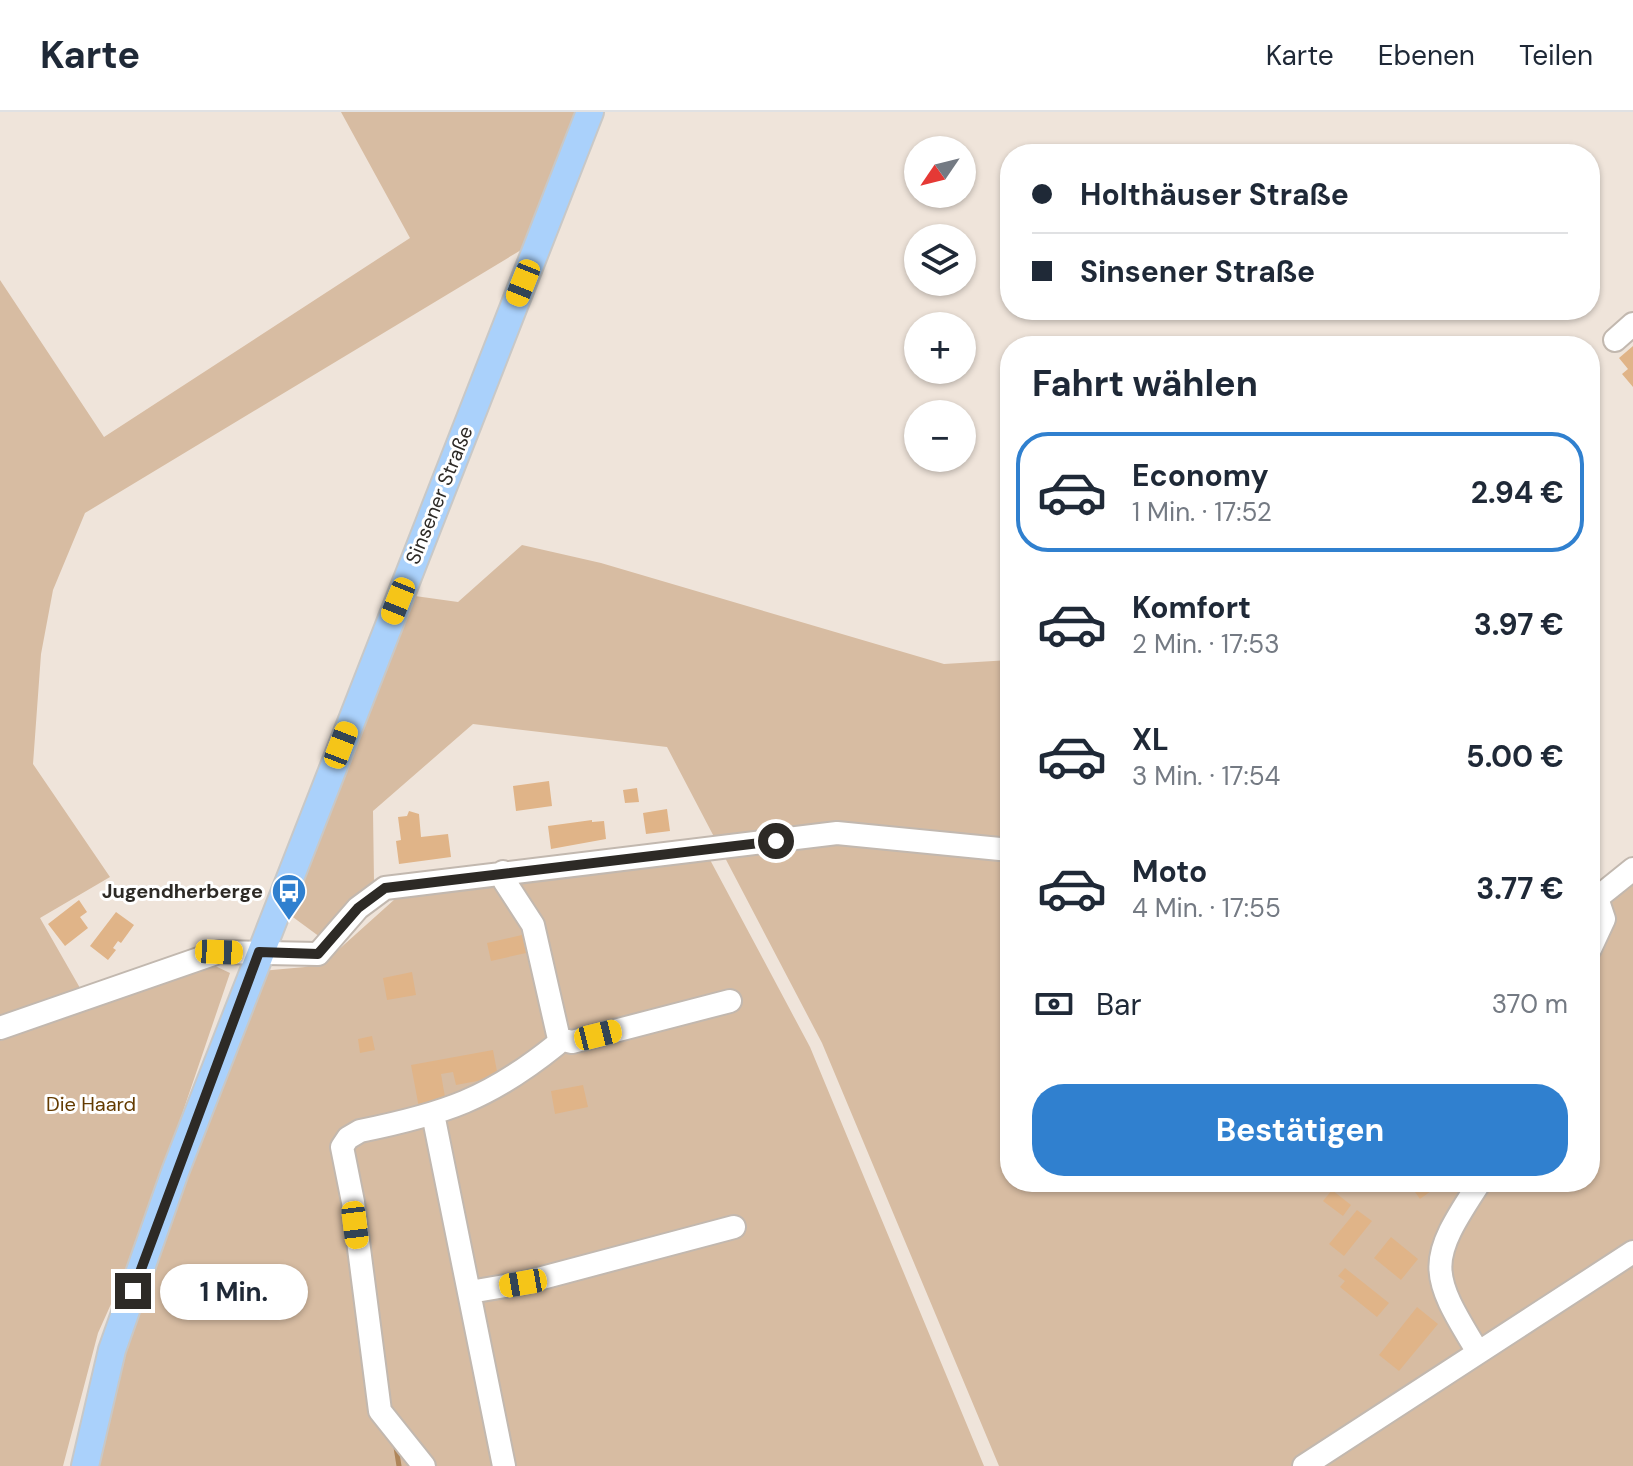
<!DOCTYPE html>
<html lang="de">
<head>
<meta charset="utf-8">
<style>
  :root { --surface:#fff; --page:#f6f6f7; --text:#1f2937; --muted:#747a83; --line:#e0e1e3; --accent:#3080cf }
  body { margin:0; font-family:"DM Sans",sans-serif; background:var(--page); color:var(--text); height:100vh; display:flex; flex-direction:column; font-size:30px; white-space:nowrap }
  * { box-sizing:border-box; margin:0 }
  p { font-size:26px; color:var(--muted) }
  .icon { flex:none; width:44px; height:44px; fill:none; stroke:currentColor; stroke-width:2; stroke-linecap:round; stroke-linejoin:round }
  .map { position:relative; flex:1; overflow:hidden }
  .panel { position:absolute; left:1000px; top:224px; width:600px; height:856px; display:flex; flex-direction:column; background:var(--surface); border-radius:32px; box-shadow:0 2px 6px #0004 }
  .panel>* { flex:none }
  .top-card { position:absolute; left:1000px; top:32px; width:600px; height:176px; border-radius:32px; box-shadow:0 2px 6px #0004; display:grid; align-content:center; height:176px; padding:0 32px; background:var(--surface) }
  .needle { width:52px; rotate:235deg }
  .buttons { position:absolute; left:904px; top:24px; display:grid; gap:16px }
  .buttons a { display:grid; place-items:center; width:72px; height:72px; border-radius:50%; background:var(--surface); box-shadow:0 2px 6px #0004; font-size:40px }
  .end { position:absolute; width:36px; height:36px; margin:-18px; border:10px solid #2d2a26; background:#fff; box-shadow:0 0 0 4px #fff }
  .from { border-radius:50% }
  .bubble { position:absolute; height:56px; border-radius:28px; background:var(--surface); box-shadow:0 2px 6px #0004; font-size:26px; font-weight:700; line-height:56px; text-align:center }
  .car { position:absolute; width:24px; height:48px; margin:-24px -12px; border-radius:10px; box-shadow:0 0 6px 2px #0007; background:linear-gradient(#f5c518 24%,#345 0 40%,#f5c518 0 76%,#345 0 86%,#f5c518 0) }
  .top-card b { display:flex; align-items:center; gap:28px; height:76px; font-size:30px }
  .top-card b+b { border-top:2px solid var(--line) }
  .top-card i { width:20px; height:20px; background:var(--text) }
  ul { padding:0; list-style:none }
  li { display:flex; align-items:center; gap:24px; height:120px; margin:0 16px 12px; padding:0 16px; border:4px solid transparent; border-radius:32px }
  li div { flex:1 }
  li b { display:block; font-size:30px }
  li em { font-style:normal; font-weight:700 }
  li.active { border-color:var(--accent) }
  li>.icon { width:72px; height:72px; stroke-width:1.5 }
  h2 { padding:0 32px; font-size:36px; line-height:96px }
  .pay { display:flex; align-items:center; gap:20px; height:88px; padding:0 32px; font-size:30px }
  .pay p { margin-inline-start:auto }
  .primary-button { display:flex; gap:16px; margin-top:auto; padding:16px 32px }
  .primary-button a { flex:1; height:92px; border-radius:32px; background:var(--accent); color:#fff; font-size:32px; font-weight:700; line-height:92px; text-align:center }
  header { display:flex; align-items:center; gap:48px; box-sizing:border-box; height:112px; padding:0 40px; background:var(--surface); border-bottom:2px solid var(--line) }
  header strong { font-size:38px }
  nav { display:flex; gap:44px; margin-inline-start:auto; font-size:28px }
  .map>svg:first-child { display:block }
  .green { fill:#d7bca2 }
  .lines { fill:none; stroke-linecap:round; stroke-linejoin:round }
  .stream { stroke:#af865a; stroke-width:5 }
  .building { fill:#e0b488 }
  .minor-casing { stroke:#c2b8af; stroke-width:26 }
  .major-casing { stroke:#c8c8c7; stroke-width:30 }
  .minor { stroke:#fff; stroke-width:22 }
  .major { stroke:#aad1fb; stroke-width:26 }
  .route { stroke:#2d2a26; stroke-width:10 }
  .labels { text-anchor:middle; dominant-baseline:central; stroke-width:6; stroke-linejoin:round; paint-order:stroke }
  .street-label { font-size:20px; fill:#2d2a26; stroke:#fff }
  .poi-label { font-size:20px; font-weight:bold; fill:#2d2a26; stroke:#fff; text-anchor:end }
  .park-label { font-size:20px; fill:#643b01; stroke:#fff }
</style>
</head>
<body>
<header>
<strong>Karte</strong>
<nav><a>Karte</a><a>Ebenen</a><a>Teilen</a></nav>
</header>
<div class="map">
<svg width="1633" height="1354" viewBox="0 0 1633 1354">
  <rect width="100%" height="100%" fill="#efe4da"/>
  <path class="green" d="M 341,0 L 579,0 L 526,135 L 85,401 L 53,478 L 41,542 L 33,652 L 110,765 L 40,806 L 80,876 L 0,905 L 0,168 L 104,325 L 410,126 Z
    M 522,433 L 601,451 L 944,552 L 1010,548 L 1010,1070 L 1590,1070 L 1590,854 L 1610,812 L 1611,777 L 1633,760 L 1633,1354 L 999,1354 L 822,931 L 667,635 L 473,612 L 373,699 L 374,770 L 320,825 L 286,800 L 415,484 L 458,490 Z
    M 708,744 L 810,935 L 984,1354 L 96,1354 L 125,1237 L 261,859 L 305,855 L 327,848 L 395,787 L 500,767 Z
    M 211,852 L 230,861 L 138,1132 L 98,1221 L 63,1354 L 0,1354 L 0,929 Z"/>
  <g class="lines">
    <path class="stream" d="M 396,1335 L 399,1354"/>
  </g>
  <path class="building" d="M 1633,234 L 1633,275 L 1622,262 L 1628,257 L 1619,246 Z
    M 549,669 L 552,694 L 516,699 L 513,674 Z
    M 637,676 L 639,690 L 625,691 L 623,678 Z
    M 667,697 L 670,719 L 646,722 L 643,701 Z
    M 409,699 L 419,702 L 421,725 L 448,722 L 451,745 L 399,752 L 396,729 L 401,728 L 398,705 L 407,704 Z
    M 592,708 L 592,710 L 604,709 L 606,727 L 551,737 L 548,714 Z
    M 79,788 L 87,800 L 80,805 L 88,816 L 65,834 L 48,812 Z
    M 116,800 L 134,813 L 121,831 L 118,829 L 113,836 L 116,838 L 108,848 L 90,834 Z
    M 522,823 L 526,841 L 491,849 L 487,831 Z
    M 412,860 L 416,883 L 387,888 L 383,866 Z
    M 372,924 L 375,938 L 360,941 L 358,927 Z
    M 493,938 L 498,965 L 456,973 L 453,960 L 441,962 L 446,991 L 419,996 L 411,953 Z
    M 583,973 L 588,995 L 555,1002 L 551,979 Z
    M 1414,1070 L 1424,1070 L 1431,1079 L 1420,1087 L 1410,1073 Z
    M 1332,1078 L 1351,1093 L 1343,1104 L 1323,1089 Z
    M 1357,1098 L 1372,1109 L 1344,1144 L 1329,1132 Z
    M 1391,1125 L 1418,1147 L 1401,1168 L 1374,1146 Z
    M 1345,1156 L 1389,1191 L 1377,1205 L 1340,1175 L 1345,1169 L 1338,1164 Z
    M 1417,1195 L 1438,1212 L 1399,1259 L 1379,1243 Z"/>
  <g class="lines">
    <g class="minor-casing">
      <path id="minor" d="M 1615,228 L 1633,212
        M 1590,787 L 1597,786 L 1633,757
        M 1590,837 L 1604,807 L 1597,786
        M 0,916 L 219,840 L 318,842 L 358,796 L 385,776 L 837,721 L 1010,738
        M 559,927 L 572,930 L 730,889
        M 433,1002 L 504,1354
        M 470,1180 L 523,1171 L 734,1115
        M 1478,1240 C 1428,1159 1427,1150 1480,1070
        M 424,1354 L 380,1299 L 353,1090 L 342,1035 L 348,1026 L 360,1019 C 444,1002 489,987 556,933 L 559,927 L 533,813 L 505,770 L 503,760
        M 1304,1354 L 1633,1140"/>
    </g>
    <g class="major-casing">
      <path id="major" d="M 85,1354 L 112,1238 L 175,1060 L 590,0"/>
    </g>
    <use href="#minor" class="minor"/>
    <use href="#major" class="major"/>
  </g>
  <g class="lines">
    <path class="route" d="M 133,1179 L 259,840 L 318,842 L 358,796 L 385,776 L 776,729"/>
  </g>
  <defs>
    <g id="bus-pin" transform="scale(1.8)"><path d="M0 17L-7.5 6A9.5 9.5 0 1 1 7.5 6Z" fill="#3080cf" stroke="#fff"/><path d="M-5-6H5V4H4V6H2V4H-2V6H-4V4H-5ZM-3.5-4V0h7V-4ZM-3.5 1.2v1.5H-2V1.2ZM2 1.2v1.5H3.5V1.2Z" fill="#fff"/></g>
  </defs>
  <g fill-rule="evenodd">
    <use href="#bus-pin" x="289" y="779"/>
  </g>
  <g class="labels">
    <g class="street-label">
      <text transform="translate(439 383) rotate(-68)">Sinsener Straße</text>
    </g>
    <g class="poi-label">
      <text x="263" y="779">Jugendherberge</text>
    </g>
    <g class="park-label">
      <text x="91" y="992">Die Haard</text>
    </g>
  </g>
</svg>
<div class="buttons">
<a><svg class="needle" viewBox="-14 -14 28 28"><path d="M0-13l5 13h-10z" fill="#e53935"/><path d="M0 13l5-13h-10z" fill="#747a83"/></svg></a>
<a><svg class="icon" aria-label="layers" viewBox="0 0 24 24"><path d="M12 4l9 5-9 5-9-5zM3 14l9 5 9-5"/></svg></a>
<a>+</a>
<a>−</a>
</div>
<i class="end from" style="left:776px;top:729px"></i>
<i class="end" style="left:133px;top:1179px"></i>
<div class="bubble" style="left:160px;top:1152px;width:148px">1 Min.</div>
<i class="car" style="left:523px;top:171px;rotate:202deg"></i>
<i class="car" style="left:398px;top:489px;rotate:202deg"></i>
<i class="car" style="left:341px;top:633px;rotate:21deg"></i>
<i class="car" style="left:219px;top:840px;rotate:92deg"></i>
<i class="car" style="left:598px;top:923px;rotate:76deg"></i>
<i class="car" style="left:355px;top:1113px;rotate:173deg"></i>
<i class="car" style="left:523px;top:1171px;rotate:260deg"></i>
<div class="top-card">
<b><i class="from"></i>Holthäuser Straße</b>
<b><i></i>Sinsener Straße</b>
</div>
<section class="panel">
<h2>Fahrt wählen</h2>
<ul>
<li class="active"><svg class="icon" aria-label="car" viewBox="0 0 24 24"><path d="M5 17H2v-5l4-1 3-4h7l3 4 3 1v5h-3M9 17h6M6 11h13"/><circle cx="7" cy="17" r="2"/><circle cx="17" cy="17" r="2"/></svg><div><b>Economy</b><p>1 Min. · 17:52</p></div><em>2.94 €</em></li>
<li><svg class="icon" aria-label="car" viewBox="0 0 24 24"><path d="M5 17H2v-5l4-1 3-4h7l3 4 3 1v5h-3M9 17h6M6 11h13"/><circle cx="7" cy="17" r="2"/><circle cx="17" cy="17" r="2"/></svg><div><b>Komfort</b><p>2 Min. · 17:53</p></div><em>3.97 €</em></li>
<li><svg class="icon" aria-label="car" viewBox="0 0 24 24"><path d="M5 17H2v-5l4-1 3-4h7l3 4 3 1v5h-3M9 17h6M6 11h13"/><circle cx="7" cy="17" r="2"/><circle cx="17" cy="17" r="2"/></svg><div><b>XL</b><p>3 Min. · 17:54</p></div><em>5.00 €</em></li>
<li><svg class="icon" aria-label="car" viewBox="0 0 24 24"><path d="M5 17H2v-5l4-1 3-4h7l3 4 3 1v5h-3M9 17h6M6 11h13"/><circle cx="7" cy="17" r="2"/><circle cx="17" cy="17" r="2"/></svg><div><b>Moto</b><p>4 Min. · 17:55</p></div><em>3.77 €</em></li>
</ul>
<div class="pay"><svg class="icon" aria-label="cash" viewBox="0 0 24 24"><path d="M3 7h18v10H3z"/><circle cx="12" cy="12" r="2"/></svg>Bar<p>370 m</p></div>
<div class="primary-button"><a>Bestätigen</a></div>
</section>
</div>
</body>
</html>
